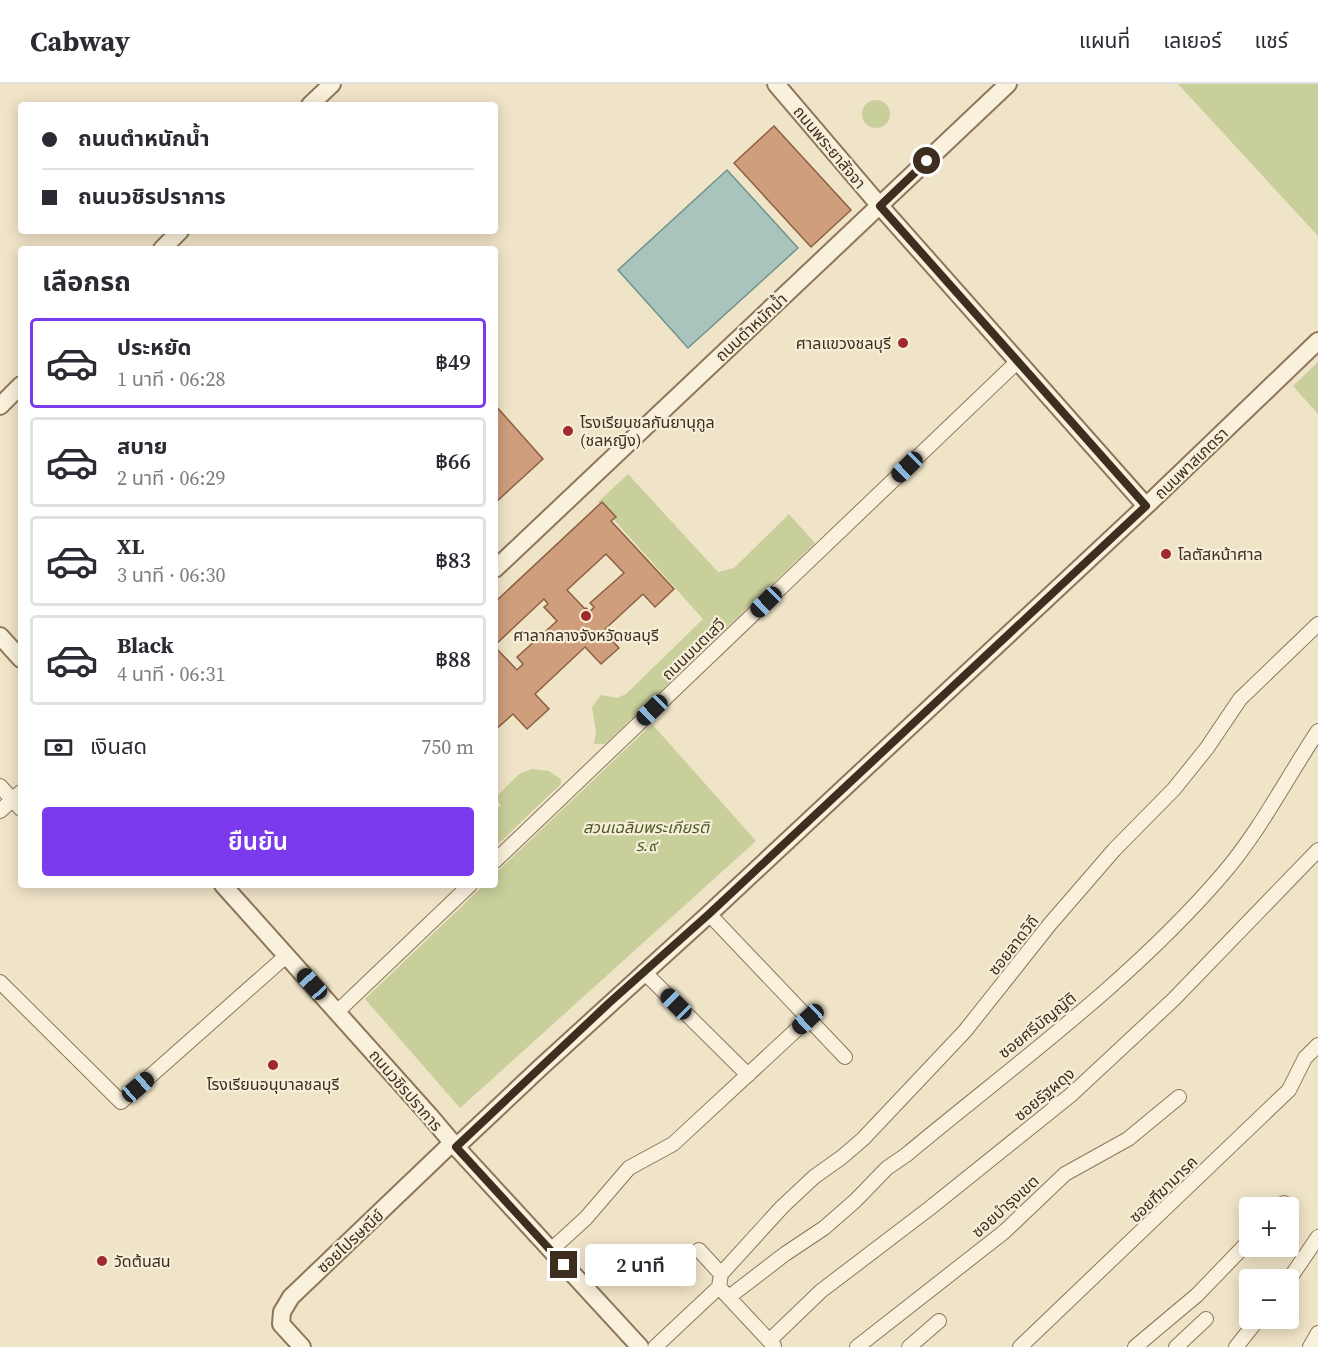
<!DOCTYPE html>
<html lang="th">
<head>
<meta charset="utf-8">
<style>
  :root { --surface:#fff; --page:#f7f7f7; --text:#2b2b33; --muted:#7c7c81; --line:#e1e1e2; --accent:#7c3aed }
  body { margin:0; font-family:"Source Serif 4","Noto Sans Thai",serif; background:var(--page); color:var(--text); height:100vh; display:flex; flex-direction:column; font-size:22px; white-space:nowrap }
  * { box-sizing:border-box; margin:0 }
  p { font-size:20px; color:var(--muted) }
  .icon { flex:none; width:33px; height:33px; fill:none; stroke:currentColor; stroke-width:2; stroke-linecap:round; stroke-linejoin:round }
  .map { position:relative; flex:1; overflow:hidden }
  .details { position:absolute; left:18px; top:162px; width:480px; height:642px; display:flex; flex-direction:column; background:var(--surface); border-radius:6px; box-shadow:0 3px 15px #0003 }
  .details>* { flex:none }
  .hud { position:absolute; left:18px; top:18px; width:480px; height:132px; border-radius:6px; box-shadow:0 3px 15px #0003; display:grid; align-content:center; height:132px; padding:0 24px; background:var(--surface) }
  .tools { position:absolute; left:1239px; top:1113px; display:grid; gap:12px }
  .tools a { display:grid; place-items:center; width:60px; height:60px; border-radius:6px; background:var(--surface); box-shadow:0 3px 15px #0003; font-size:30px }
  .end { position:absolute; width:27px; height:27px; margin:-14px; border:8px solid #3d2e20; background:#fff; box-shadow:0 0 0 3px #fff }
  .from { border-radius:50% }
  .bubble { position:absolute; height:42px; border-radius:6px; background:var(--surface); box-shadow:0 3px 15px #0003; font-size:20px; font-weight:600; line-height:42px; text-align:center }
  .car { position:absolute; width:18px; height:36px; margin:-18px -9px; border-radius:8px; box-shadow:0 0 4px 2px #0007; background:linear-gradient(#222 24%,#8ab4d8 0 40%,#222 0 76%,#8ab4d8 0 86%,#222 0) }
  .hud b { display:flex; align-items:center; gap:21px; height:57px; font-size:22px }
  .hud b+b { border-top:2px solid var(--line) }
  .hud i { width:15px; height:15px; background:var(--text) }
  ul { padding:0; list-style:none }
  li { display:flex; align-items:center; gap:18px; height:90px; margin:0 12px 9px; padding:0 12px; border:3px solid var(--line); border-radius:6px }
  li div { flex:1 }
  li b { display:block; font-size:22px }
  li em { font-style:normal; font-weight:600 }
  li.current { border-color:var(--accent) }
  li>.icon { width:54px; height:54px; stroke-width:1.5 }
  h2 { padding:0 24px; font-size:27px; line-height:72px }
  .pay { display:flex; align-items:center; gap:15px; height:66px; padding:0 24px; font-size:22px }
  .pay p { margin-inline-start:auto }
  .button { display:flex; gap:12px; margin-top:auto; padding:12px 24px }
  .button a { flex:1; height:69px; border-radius:6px; background:var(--accent); color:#fff; font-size:24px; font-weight:600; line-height:69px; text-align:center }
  header { display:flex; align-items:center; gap:36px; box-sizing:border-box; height:84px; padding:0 30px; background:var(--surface); border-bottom:2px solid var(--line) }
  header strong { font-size:28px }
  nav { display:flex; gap:33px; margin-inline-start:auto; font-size:21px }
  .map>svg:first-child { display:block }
  .green { fill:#c9cf9b }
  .water { fill:#a9c4bc; stroke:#6f938a; stroke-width:1.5 }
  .building { fill:#cf9f7d; stroke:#8d5f41; stroke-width:1.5; fill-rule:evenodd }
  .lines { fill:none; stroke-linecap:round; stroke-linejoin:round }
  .minor-casing { stroke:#8d765c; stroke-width:16 }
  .tertiary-casing { stroke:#8d765c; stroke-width:20 }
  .minor { stroke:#faf1dc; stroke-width:14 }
  .tertiary { stroke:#faf1dc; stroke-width:16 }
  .route { stroke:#3d2e20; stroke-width:8 }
  .poi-dot { fill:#9e2a2b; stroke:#f7eed8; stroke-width:2 }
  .labels { text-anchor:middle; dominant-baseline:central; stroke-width:4.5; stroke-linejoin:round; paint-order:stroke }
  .street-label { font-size:16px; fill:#3d2e20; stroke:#f7eed8 }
  .poi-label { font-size:16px; fill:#3d2e20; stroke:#f7eed8; text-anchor:start }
  .park-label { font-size:16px; font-style:italic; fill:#4d5a26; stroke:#f7eed8 }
</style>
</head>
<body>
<header>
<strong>Cabway</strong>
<nav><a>แผนที่</a><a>เลเยอร์</a><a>แชร์</a></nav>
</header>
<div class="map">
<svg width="1318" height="1263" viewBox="0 0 1318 1263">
  <rect width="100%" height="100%" fill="#f0e4c8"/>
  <path class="green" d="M 1178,0 L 1318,0 L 1318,152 Z
    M862 30a14 14 0 1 1 28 0a14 14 0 1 1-28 0Z
    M 1318,278 L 1318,330 L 1293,302 Z
    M 628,390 L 718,488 L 734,484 L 789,430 L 815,459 L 605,660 L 594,660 L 596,648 L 592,623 L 601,611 L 617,614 L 626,610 L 703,535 L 598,418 Z
    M 652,640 L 756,757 L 460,1024 L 365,915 L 484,801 L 495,801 L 495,790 Z
    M 532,685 L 549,687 L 561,695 L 561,700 L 495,763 L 495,726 L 501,721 L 495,714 L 519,690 Z"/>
  <path class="water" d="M 727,86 L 798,164 L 688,264 L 618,186 Z"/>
  <path class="building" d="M 774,42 L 851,126 L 811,163 L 734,79 Z
    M 495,321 L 543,375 L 495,419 Z
    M 602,418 L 616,433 L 611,437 L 674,505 L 655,523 L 643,510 L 603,547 L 619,564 L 601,580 L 585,563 L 535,610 L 549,625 L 527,645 L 513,630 L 495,646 L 495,563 L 517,586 L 523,580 L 517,573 L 557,537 L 544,523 L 548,520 L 544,515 L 495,561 L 495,518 ZM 606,470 L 624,489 L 590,519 L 594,523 L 590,528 L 586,524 L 585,525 L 567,506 Z"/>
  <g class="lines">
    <g class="minor-casing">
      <path id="minor" d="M 0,702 L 21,725
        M 0,727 L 21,708
        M 495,777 L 1018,277
        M 709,830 L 845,973
        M 644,888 L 748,991
        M 0,898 L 121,1018 L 286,872
        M 337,928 L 470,801
        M 1280,1124 L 1284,1119
        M 551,1166 L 586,1134 L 629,1084 L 673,1060 L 808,935
        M 699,1166 L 721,1190 L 719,1203 L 774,1262
        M 721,1190 L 782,1123 L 814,1093 L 842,1073 L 863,1055 L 965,947 L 1050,840 L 1114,766 L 1174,705 L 1207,664 L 1240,615 L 1318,540
        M 1288,1197 L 1318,1153
        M 729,1213 L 785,1170 L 824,1144 L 855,1117 L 887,1084 L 906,1071 C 1014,981 1130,898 1222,791 C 1260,747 1286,695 1318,647
        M 770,1256 L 821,1207 L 930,1124 L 1072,1010 L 1174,915 L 1318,766
        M 655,1263 L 719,1203
        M 857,1263 L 1004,1148 L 1065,1090 L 1128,1055 L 1179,1013
        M 909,1263 L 939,1237
        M 1020,1263 L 1289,1006 L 1305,974 L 1318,961
        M 1135,1263 L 1197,1211 L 1250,1156
        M 1176,1263 L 1206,1235
        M 1236,1263 L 1259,1234
        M 1310,1263 L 1318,1249"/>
    </g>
    <g class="tertiary-casing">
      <path id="tertiary" d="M 776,0 L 880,122 L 1146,422
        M 310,21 L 332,0
        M 162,165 L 180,147
        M 0,322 L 21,301
        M 495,485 L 1008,0
        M 0,552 L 21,575
        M 223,801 L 429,1031 L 456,1063 L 640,1263
        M 456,1063 L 541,983 L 709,830 L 1146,422 L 1318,257
        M 302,1263 L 281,1240 L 282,1228 L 291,1213 L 452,1059"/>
    </g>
    <use href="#minor" class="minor"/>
    <use href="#tertiary" class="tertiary"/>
  </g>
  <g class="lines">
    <path class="route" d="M 564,1181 L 456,1063 L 609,919 L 709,830 L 1146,422 L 880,122 L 927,77"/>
  </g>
  <g class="poi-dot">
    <circle cx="903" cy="259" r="6"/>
    <circle cx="568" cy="347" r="6"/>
    <circle cx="1166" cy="470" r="6"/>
    <circle cx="586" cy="532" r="6"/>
    <circle cx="273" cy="981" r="6"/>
    <circle cx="102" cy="1177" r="6"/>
  </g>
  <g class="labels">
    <g class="street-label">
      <text transform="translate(830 63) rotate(50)">ถนนพระยาสัจจา</text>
      <text transform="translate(751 243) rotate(-43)">ถนนตำหนักน้ำ</text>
      <text transform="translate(1191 379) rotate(-44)">ถนนพาสเภตรา</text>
      <text transform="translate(693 565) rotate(-44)">ถนนมนตเสวี</text>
      <text transform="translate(1013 861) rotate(-52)">ซอยลาดวิถี</text>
      <text transform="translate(1037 941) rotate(-39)">ซอยศรีบัญญัติ</text>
      <text transform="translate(406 1006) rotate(49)">ถนนวชิรปราการ</text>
      <text transform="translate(1044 1010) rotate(-40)">ซอยรัฐผดุง</text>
      <text transform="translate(1163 1105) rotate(-44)">ซอยฑีฆามารค</text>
      <text transform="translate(1005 1122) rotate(-42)">ซอยบำรุงเขต</text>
      <text transform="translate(350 1157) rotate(-43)">ซอยไปรษณีย์</text>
    </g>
    <g class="poi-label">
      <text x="891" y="259" text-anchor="end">ศาลแขวงชลบุรี</text>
      <text x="580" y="338">โรงเรียนชลกันยานุกูล<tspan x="580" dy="18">(ชลหญิง)</tspan></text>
      <text x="1178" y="470">โลตัสหน้าศาล</text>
      <text x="586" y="551" text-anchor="middle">ศาลากลางจังหวัดชลบุรี</text>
      <text x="273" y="1000" text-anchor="middle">โรงเรียนอนุบาลชลบุรี</text>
      <text x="114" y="1177">วัดต้นสน</text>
    </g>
    <g class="park-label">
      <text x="646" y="743">สวนเฉลิมพระเกียรติ<tspan x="646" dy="18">ร.๙</tspan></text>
    </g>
  </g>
</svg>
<div class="tools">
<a>+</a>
<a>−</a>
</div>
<i class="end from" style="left:927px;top:77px"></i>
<i class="end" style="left:564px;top:1181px"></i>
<div class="bubble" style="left:585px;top:1160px;width:111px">2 นาที</div>
<i class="car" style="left:907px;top:383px;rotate:226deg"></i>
<i class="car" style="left:766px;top:518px;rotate:226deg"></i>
<i class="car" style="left:652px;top:626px;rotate:226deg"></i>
<i class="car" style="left:312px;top:900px;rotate:318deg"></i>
<i class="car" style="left:676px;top:920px;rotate:315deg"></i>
<i class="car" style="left:808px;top:935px;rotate:227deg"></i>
<i class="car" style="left:138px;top:1003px;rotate:49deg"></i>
<div class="hud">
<b><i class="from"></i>ถนนตำหนักน้ำ</b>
<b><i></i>ถนนวชิรปราการ</b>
</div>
<section class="details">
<h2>เลือกรถ</h2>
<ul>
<li class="current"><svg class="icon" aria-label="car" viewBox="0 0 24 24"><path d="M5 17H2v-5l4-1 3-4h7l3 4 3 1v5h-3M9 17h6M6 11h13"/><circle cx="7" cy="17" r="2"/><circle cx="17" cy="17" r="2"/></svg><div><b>ประหยัด</b><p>1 นาที · 06:28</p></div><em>฿49</em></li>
<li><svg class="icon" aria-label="car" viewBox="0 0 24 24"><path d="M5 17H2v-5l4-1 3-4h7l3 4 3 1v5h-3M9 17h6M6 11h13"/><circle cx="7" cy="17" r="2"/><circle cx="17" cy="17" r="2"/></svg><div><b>สบาย</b><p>2 นาที · 06:29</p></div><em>฿66</em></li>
<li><svg class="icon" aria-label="car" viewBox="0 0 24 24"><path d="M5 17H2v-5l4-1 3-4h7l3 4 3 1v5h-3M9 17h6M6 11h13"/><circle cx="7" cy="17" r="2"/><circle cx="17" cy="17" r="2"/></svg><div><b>XL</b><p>3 นาที · 06:30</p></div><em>฿83</em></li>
<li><svg class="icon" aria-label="car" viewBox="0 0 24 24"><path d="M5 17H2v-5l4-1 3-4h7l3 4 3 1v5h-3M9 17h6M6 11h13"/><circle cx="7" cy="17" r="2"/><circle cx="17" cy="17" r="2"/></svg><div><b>Black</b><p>4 นาที · 06:31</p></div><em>฿88</em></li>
</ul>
<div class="pay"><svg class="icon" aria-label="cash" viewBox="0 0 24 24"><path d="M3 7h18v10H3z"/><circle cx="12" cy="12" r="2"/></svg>เงินสด<p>750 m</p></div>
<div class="button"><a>ยืนยัน</a></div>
</section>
</div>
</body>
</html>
